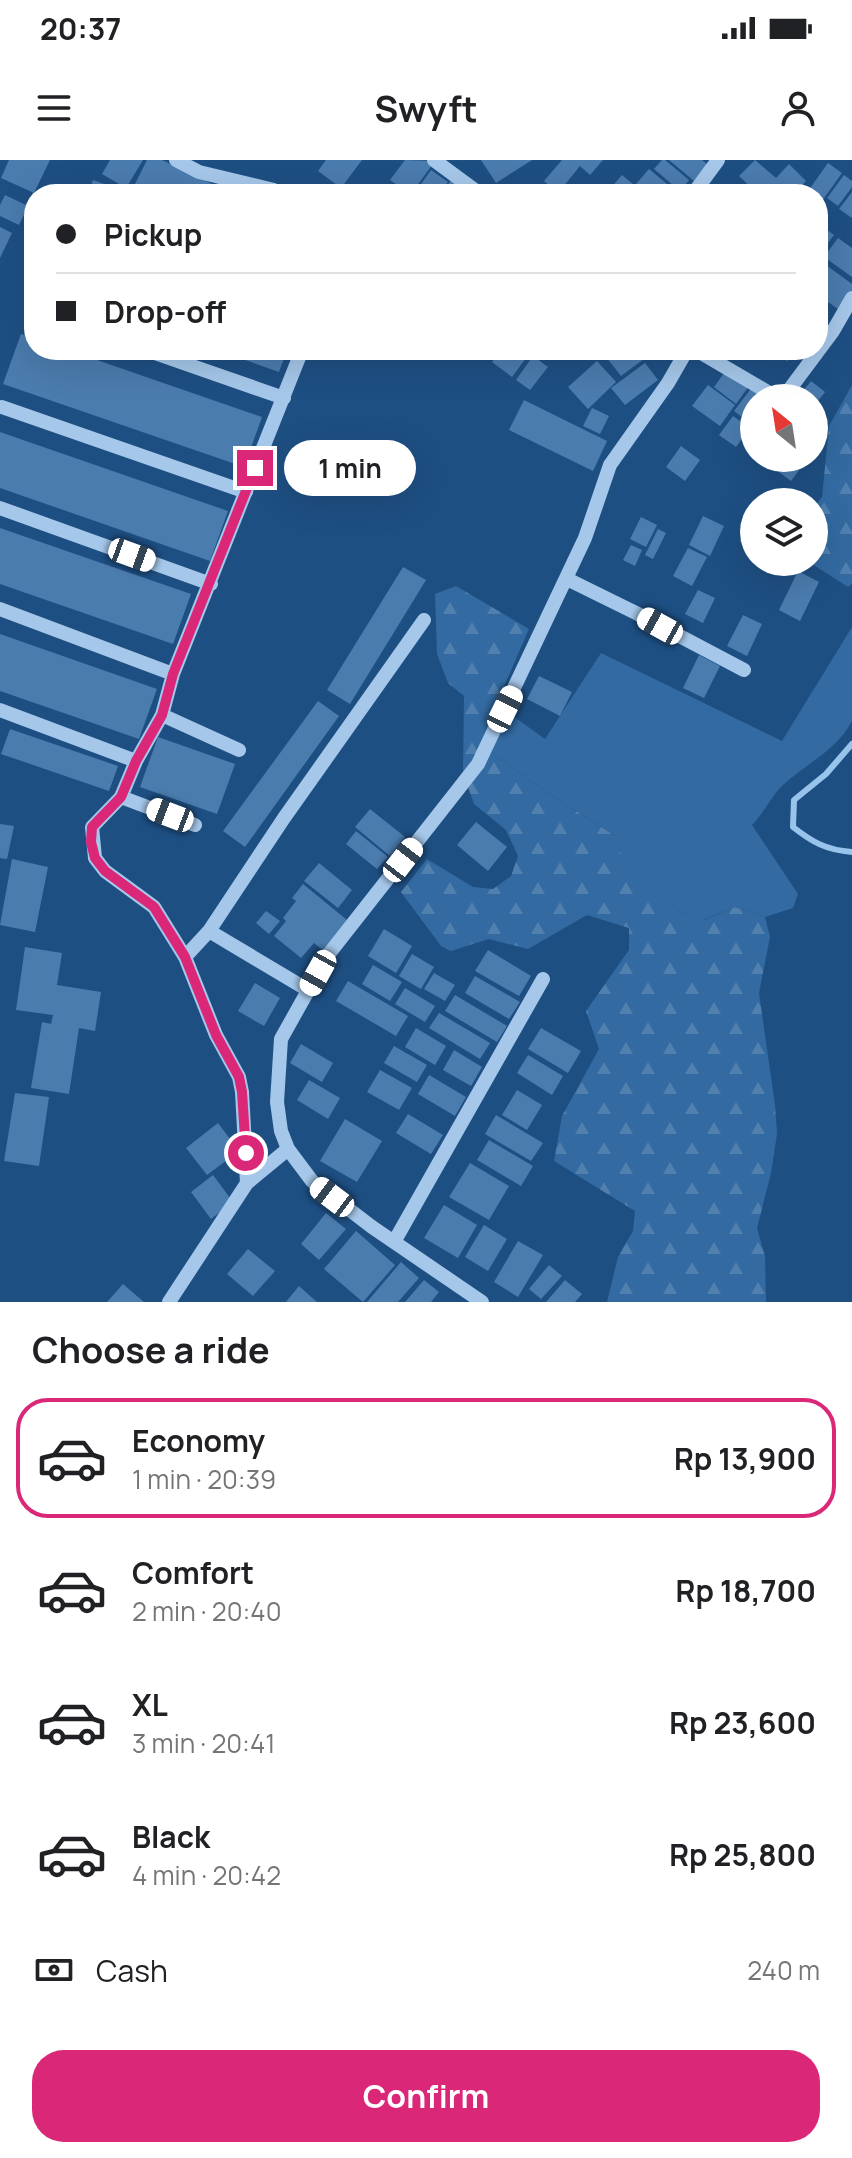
<!DOCTYPE html>
<html lang="en">
<head>
<meta charset="utf-8">
<style>
  :root { --surface:#fff; --page:#f6f6f6; --text:#202124; --muted:#757577; --line:#e0e0e0; --accent:#db2777 }
  body { margin:0; font-family:Manrope,sans-serif; background:var(--page); color:var(--text); height:100vh; display:flex; flex-direction:column; font-size:30px; white-space:nowrap }
  * { box-sizing:border-box; margin:0 }
  p { font-size:26px; color:var(--muted) }
  .icon { flex:none; width:44px; height:44px; fill:none; stroke:currentColor; stroke-width:2; stroke-linecap:round; stroke-linejoin:round }
  .map { position:relative; height:1142px; overflow:hidden }
  .sheet { display:flex; flex-direction:column; background:var(--surface); flex:1 }
  .sheet>* { flex:none }
  .banner { position:absolute; left:24px; top:24px; width:804px; height:176px; border-radius:32px; box-shadow:0 8px 32px #0002; display:grid; align-content:center; height:176px; padding:0 32px; background:var(--surface) }
  .needle { width:52px; rotate:330deg }
  .tools { position:absolute; left:740px; top:224px; display:grid; gap:16px }
  .tools a { display:grid; place-items:center; width:88px; height:88px; border-radius:50%; background:var(--surface); box-shadow:0 8px 32px #0002; font-size:40px }
  .end { position:absolute; width:36px; height:36px; margin:-18px; border:10px solid #db2777; background:#fff; box-shadow:0 0 0 4px #fff }
  .from { border-radius:50% }
  .bubble { position:absolute; height:56px; border-radius:28px; background:var(--surface); box-shadow:0 8px 32px #0002; font-size:26px; font-weight:700; line-height:56px; text-align:center }
  .car { position:absolute; width:24px; height:48px; margin:-24px -12px; border-radius:10px; box-shadow:0 0 6px 2px #0007; background:linear-gradient(#fff 24%,#345 0 40%,#fff 0 76%,#345 0 86%,#fff 0) }
  .banner b { display:flex; align-items:center; gap:28px; height:76px; font-size:30px }
  .banner b+b { border-top:2px solid var(--line) }
  .banner i { width:20px; height:20px; background:var(--text) }
  ul { padding:0; list-style:none }
  li { display:flex; align-items:center; gap:24px; height:120px; margin:0 16px 12px; padding:0 16px; border:4px solid transparent; border-radius:32px }
  li div { flex:1 }
  li b { display:block; font-size:30px }
  li em { font-style:normal; font-weight:700 }
  li.on { border-color:var(--accent) }
  li>.icon { width:72px; height:72px; stroke-width:1.5 }
  h2 { padding:0 32px; font-size:36px; line-height:96px }
  .pay { display:flex; align-items:center; gap:20px; height:88px; padding:0 32px; font-size:30px }
  .pay p { margin-inline-start:auto }
  .action { display:flex; gap:16px; margin-top:auto; padding:16px 32px }
  .action a { flex:1; height:92px; border-radius:32px; background:var(--accent); color:#fff; font-size:32px; font-weight:700; line-height:92px; text-align:center }
  .status { display:flex; justify-content:space-between; align-items:center; height:56px; padding:0 40px; background:var(--surface); direction:ltr }
  .status svg { height:22px; fill:currentColor }
  header { display:flex; justify-content:space-between; align-items:center; height:104px; padding:0 32px; background:var(--surface); font-size:36px; font-weight:700 }
  .map>svg:first-child { display:block }
  .grass { fill:#326aa1 }
  .forest { fill:url(#forest-firs) }
  .lines { fill:none; stroke-linecap:round; stroke-linejoin:round }
  .stream { stroke:#98c3eb; stroke-width:6 }
  .building { fill:#4b7cae }
  .minor { stroke:#a5c7e9; stroke-width:14 }
  .route { stroke:#db2777; stroke-width:10 }
</style>
</head>
<body>
<div class="status"><b>20:37</b><svg viewBox="0 0 49 12"><path d="M0 12V9h3v3zM5 12V6h3v6zM10 12V3h3v9zM15 12V0h3v12zM26 1h20v11H26zM47 4h2v5h-2z"/></svg></div>
<header><svg class="icon" aria-label="menu" viewBox="0 0 24 24"><path d="M4 6h16M4 12h16M4 18h16"/></svg>Swyft<svg class="icon" aria-label="person" viewBox="0 0 24 24"><circle cx="12" cy="8" r="4"/><path d="M4 21q1-7 8-7t8 7"/></svg></header>
<div class="map">
<svg width="852" height="1142" viewBox="0 0 852 1142">
  <defs>
    <pattern id="forest-firs" width="22" height="20" patternUnits="userSpaceOnUse" patternTransform="scale(2)"><rect width="22" height="20" fill="#326aa1"/><path d="M5 1l3.5 6h-7zM16 11l3.5 6h-7z" fill="#5180af"/></pattern>
  </defs>
  <rect width="100%" height="100%" fill="#1e4f83"/>
  <path class="grass" d="M 852,467 L 852,561 C 836,591 807,603 783,625 C 773,634 763,654 752,665 L 798,734 L 793,748 L 765,757 L 735,747 L 703,760 L 680,753 L 621,699 L 617,677 L 554,637 L 494,595 L 484,572 L 496,544 L 545,579 L 601,493 L 782,581 Z"/>
  <path class="forest" d="M 852,225 L 852,424 L 848,427 L 809,402 L 814,402 L 814,347 L 822,337 L 829,266 Z
    M 456,426 L 529,469 L 484,572 L 494,595 L 554,637 L 617,677 L 622,699 L 680,753 L 704,760 L 735,747 L 765,757 L 770,777 L 759,833 L 775,945 L 777,974 L 771,1013 L 757,1068 L 765,1096 L 766,1142 L 607,1142 L 618,1097 L 633,1071 L 635,1051 L 554,1001 L 562,956 L 599,889 L 586,851 L 629,790 L 629,768 L 587,755 L 528,789 L 489,779 L 451,791 L 441,786 L 401,732 L 427,699 L 473,727 L 493,729 L 511,716 L 518,696 L 506,670 L 474,644 L 463,613 L 464,536 L 448,523 L 437,494 L 435,434 Z"/>
  <g class="lines">
    <path class="stream" d="M 852,584 L 826,614 L 794,640 L 793,667 C 812,682 826,690 852,692"/>
  </g>
  <path class="building" d="M 9,0 L 50,0 L 34,33 L 1,18 Z
    M 110,0 L 143,0 L 126,28 L 102,14 Z
    M 147,0 L 162,0 L 233,34 L 156,34 L 135,24 Z
    M 326,0 L 362,0 L 341,28 L 318,11 Z
    M 405,0 L 435,1 L 411,34 L 390,20 Z
    M 481,0 L 532,0 L 496,23 Z
    M 562,0 L 603,0 L 590,15 L 580,6 L 558,33 L 544,21 Z
    M 662,0 L 665,0 L 689,20 L 680,31 L 654,9 Z
    M 669,0 L 702,0 L 708,5 L 694,21 Z
    M 755,0 L 776,18 L 789,4 L 806,21 L 794,34 L 758,34 L 739,16 Z
    M 828,3 L 842,13 L 822,41 L 818,34 L 808,31 Z
    M 649,9 L 679,34 L 648,34 L 636,24 Z
    M 431,10 L 448,22 L 438,34 L 414,34 Z
    M 622,15 L 645,34 L 616,34 L 610,29 Z
    M 844,15 L 852,21 L 852,27 L 838,46 L 827,38 Z
    M 452,19 L 469,34 L 441,34 Z
    M 93,20 L 130,33 L 130,34 L 88,34 Z
    M 387,25 L 398,34 L 381,34 Z
    M 852,32 L 852,58 L 839,49 Z
    M 5,35 L 28,46 L 19,65 L 0,56 L 0,45 Z
    M 818,63 L 834,75 L 822,91 L 818,88 Z
    M 0,67 L 12,73 L 0,98 Z
    M 838,78 L 852,88 L 852,117 L 824,97 Z
    M 822,102 L 852,124 L 852,130 L 838,149 L 818,135 L 818,107 Z
    M 21,174 L 34,178 L 34,190 L 68,190 L 262,257 L 244,307 L 3,224 Z
    M 217,190 L 287,190 L 279,212 Z
    M 476,190 L 496,190 L 489,200 Z
    M 501,190 L 532,190 L 512,217 L 492,202 Z
    M 615,190 L 656,190 L 621,216 L 606,197 Z
    M 771,190 L 795,190 L 787,201 Z
    M 533,196 L 548,207 L 530,230 L 516,220 Z
    M 597,201 L 616,222 L 588,249 L 568,227 Z
    M 645,203 L 658,220 L 625,245 L 611,228 Z
    M 727,209 L 749,226 L 736,244 L 714,227 Z
    M 811,221 L 825,232 L 817,242 L 803,231 Z
    M 708,225 L 735,245 L 720,266 L 692,246 Z
    M 753,226 L 770,238 L 754,238 L 754,266 L 734,251 Z
    M 524,240 L 607,281 L 593,311 L 509,270 Z
    M 592,248 L 609,256 L 600,274 L 583,266 Z
    M 733,256 L 750,268 L 736,287 L 719,275 Z
    M 0,272 L 228,351 L 210,401 L 0,328 Z
    M 681,286 L 700,300 L 685,321 L 666,307 Z
    M 771,298 L 808,298 L 791,321 L 767,303 Z
    M 703,356 L 724,366 L 710,396 L 689,385 Z
    M 641,357 L 657,365 L 646,387 L 630,379 Z
    M 0,368 L 191,434 L 173,484 L 0,424 Z
    M 658,369 L 666,373 L 653,399 L 645,395 Z
    M 631,385 L 642,390 L 635,406 L 623,400 Z
    M 688,388 L 707,397 L 692,426 L 673,416 Z
    M 403,407 L 426,420 L 350,544 L 327,530 Z
    M 798,411 L 819,422 L 800,461 L 779,450 Z
    M 698,430 L 715,438 L 703,463 L 685,454 Z
    M 743,455 L 762,464 L 747,496 L 727,486 Z
    M 0,474 L 157,529 L 139,579 L 0,531 Z
    M 699,495 L 720,506 L 704,538 L 683,528 Z
    M 539,516 L 572,532 L 560,556 L 527,539 Z
    M 318,541 L 339,556 L 245,687 L 223,671 Z
    M 10,569 L 118,606 L 109,631 L 1,594 Z
    M 158,577 L 235,604 L 217,654 L 140,627 Z
    M 370,649 L 405,677 L 390,696 L 355,667 Z
    M 476,662 L 507,687 L 488,711 L 457,685 Z
    M 0,664 L 14,666 L 7,699 L 0,698 Z
    M 356,671 L 388,697 L 377,709 L 346,684 Z
    M 12,699 L 48,707 L 35,772 L 0,765 Z
    M 319,703 L 352,730 L 338,748 L 304,721 Z
    M 303,724 L 347,760 L 325,792 L 314,783 L 301,798 L 274,776 L 286,761 L 283,758 L 296,741 L 292,738 Z
    M 266,751 L 280,761 L 269,774 L 256,763 Z
    M 384,769 L 412,786 L 396,813 L 368,796 Z
    M 25,787 L 62,793 L 57,825 L 101,832 L 95,871 L 79,868 L 69,934 L 31,928 L 42,862 L 51,864 L 53,855 L 16,850 Z
    M 488,790 L 531,816 L 519,836 L 475,811 Z
    M 412,794 L 434,807 L 421,829 L 399,816 Z
    M 373,805 L 402,822 L 390,841 L 362,824 Z
    M 434,813 L 455,825 L 445,841 L 424,829 Z
    M 475,816 L 520,842 L 509,859 L 465,833 Z
    M 348,821 L 408,856 L 396,876 L 336,841 Z
    M 255,823 L 280,838 L 264,866 L 238,851 Z
    M 405,828 L 435,846 L 425,862 L 395,844 Z
    M 455,835 L 507,866 L 497,882 L 445,851 Z
    M 439,853 L 490,883 L 480,899 L 429,868 Z
    M 416,868 L 446,886 L 435,905 L 405,887 Z
    M 541,868 L 581,891 L 568,913 L 528,889 Z
    M 301,884 L 333,903 L 322,922 L 290,903 Z
    M 394,886 L 427,905 L 417,922 L 384,903 Z
    M 454,890 L 482,907 L 471,926 L 443,910 Z
    M 528,895 L 563,916 L 552,935 L 517,913 Z
    M 380,910 L 412,928 L 399,950 L 367,932 Z
    M 429,915 L 466,937 L 455,956 L 418,934 Z
    M 309,920 L 340,938 L 328,959 L 297,940 Z
    M 517,930 L 542,945 L 527,970 L 502,955 Z
    M 15,933 L 49,937 L 39,1006 L 4,1001 Z
    M 408,954 L 443,975 L 431,994 L 396,973 Z
    M 496,955 L 543,983 L 531,1001 L 485,974 Z
    M 345,959 L 382,981 L 357,1022 L 320,1001 Z
    M 218,963 L 239,991 L 207,1015 L 186,988 Z
    M 489,980 L 533,1006 L 521,1026 L 477,1000 Z
    M 470,1003 L 509,1026 L 489,1060 L 449,1037 Z
    M 213,1015 L 233,1042 L 211,1059 L 191,1032 Z
    M 444,1045 L 477,1065 L 458,1098 L 424,1078 Z
    M 326,1053 L 346,1069 L 319,1100 L 301,1084 Z
    M 484,1065 L 507,1079 L 488,1111 L 465,1097 Z
    M 356,1071 L 395,1105 L 363,1142 L 324,1109 Z
    M 518,1081 L 543,1095 L 518,1137 L 494,1122 Z
    M 248,1089 L 275,1111 L 253,1136 L 227,1114 Z
    M 401,1102 L 419,1118 L 398,1142 L 367,1142 Z
    M 549,1105 L 562,1116 L 541,1139 L 529,1129 Z
    M 424,1120 L 439,1132 L 431,1142 L 405,1142 Z
    M 565,1120 L 582,1134 L 575,1142 L 546,1142 Z
    M 123,1124 L 144,1142 L 107,1142 Z
    M 299,1126 L 317,1142 L 286,1142 Z"/>
  <g class="lines">
    <path class="minor" d="M 176,0 L 199,12 L 274,30
      M 434,0 L 480,34
      M 693,34 L 718,0
      M 146,190 L 284,238
      M 696,190 L 778,238
      M 779,238 L 786,234 L 833,171 L 852,138
      M 2,247 L 246,332
      M 0,348 L 211,424
      M 567,419 L 636,453 L 744,510
      M 0,449 L 173,514
      M 0,550 L 136,601
      M 162,555 L 239,590
      M 121,637 L 195,665
      M 209,771 L 308,830
      M 185,797 L 209,771 L 284,658 L 424,460
      M 247,1023 L 242,932 L 239,917 L 216,875 L 185,797 L 154,747 L 105,711 L 95,698 L 92,667 L 121,637 L 136,601 L 162,555 L 173,514 L 302,190
      M 394,1082 L 543,819
      M 169,1142 L 247,1023 L 288,989
      M 482,1142 L 372,1067 L 312,1021 L 288,989 L 281,971 L 277,942 L 281,879 L 328,795 L 478,604 L 585,378 L 610,305 L 668,223 L 687,190"/>
  </g>
  <g class="lines">
    <path class="route" d="M 246,993 L 242,932 L 239,917 L 216,875 L 185,797 L 154,747 L 105,711 L 95,698 L 91,682 L 92,667 L 121,637 L 136,601 L 162,555 L 173,514 L 255,308"/>
  </g>
</svg>
<div class="tools">
<a><svg class="needle" viewBox="-14 -14 28 28"><path d="M0-13l5 13h-10z" fill="#e53935"/><path d="M0 13l5-13h-10z" fill="#757577"/></svg></a>
<a><svg class="icon" aria-label="layers" viewBox="0 0 24 24"><path d="M12 4l9 5-9 5-9-5zM3 14l9 5 9-5"/></svg></a>
</div>
<i class="end from" style="left:246px;top:993px"></i>
<i class="end" style="left:255px;top:308px"></i>
<div class="bubble" style="left:284px;top:280px;width:132px">1 min</div>
<i class="car" style="left:132px;top:395px;rotate:110deg"></i>
<i class="car" style="left:660px;top:466px;rotate:299deg"></i>
<i class="car" style="left:505px;top:549px;rotate:26deg"></i>
<i class="car" style="left:170px;top:655px;rotate:291deg"></i>
<i class="car" style="left:403px;top:700px;rotate:38deg"></i>
<i class="car" style="left:318px;top:813px;rotate:209deg"></i>
<i class="car" style="left:332px;top:1037px;rotate:307deg"></i>
<div class="banner">
<b><i class="from"></i>Pickup</b>
<b><i></i>Drop-off</b>
</div>
</div>
<section class="sheet">
<h2>Choose a ride</h2>
<ul>
<li class="on"><svg class="icon" aria-label="car" viewBox="0 0 24 24"><path d="M5 17H2v-5l4-1 3-4h7l3 4 3 1v5h-3M9 17h6M6 11h13"/><circle cx="7" cy="17" r="2"/><circle cx="17" cy="17" r="2"/></svg><div><b>Economy</b><p>1 min · 20:39</p></div><em>Rp 13,900</em></li>
<li><svg class="icon" aria-label="car" viewBox="0 0 24 24"><path d="M5 17H2v-5l4-1 3-4h7l3 4 3 1v5h-3M9 17h6M6 11h13"/><circle cx="7" cy="17" r="2"/><circle cx="17" cy="17" r="2"/></svg><div><b>Comfort</b><p>2 min · 20:40</p></div><em>Rp 18,700</em></li>
<li><svg class="icon" aria-label="car" viewBox="0 0 24 24"><path d="M5 17H2v-5l4-1 3-4h7l3 4 3 1v5h-3M9 17h6M6 11h13"/><circle cx="7" cy="17" r="2"/><circle cx="17" cy="17" r="2"/></svg><div><b>XL</b><p>3 min · 20:41</p></div><em>Rp 23,600</em></li>
<li><svg class="icon" aria-label="car" viewBox="0 0 24 24"><path d="M5 17H2v-5l4-1 3-4h7l3 4 3 1v5h-3M9 17h6M6 11h13"/><circle cx="7" cy="17" r="2"/><circle cx="17" cy="17" r="2"/></svg><div><b>Black</b><p>4 min · 20:42</p></div><em>Rp 25,800</em></li>
</ul>
<div class="pay"><svg class="icon" aria-label="cash" viewBox="0 0 24 24"><path d="M3 7h18v10H3z"/><circle cx="12" cy="12" r="2"/></svg>Cash<p>240 m</p></div>
<div class="action"><a>Confirm</a></div>
</section>
</body>
</html>
